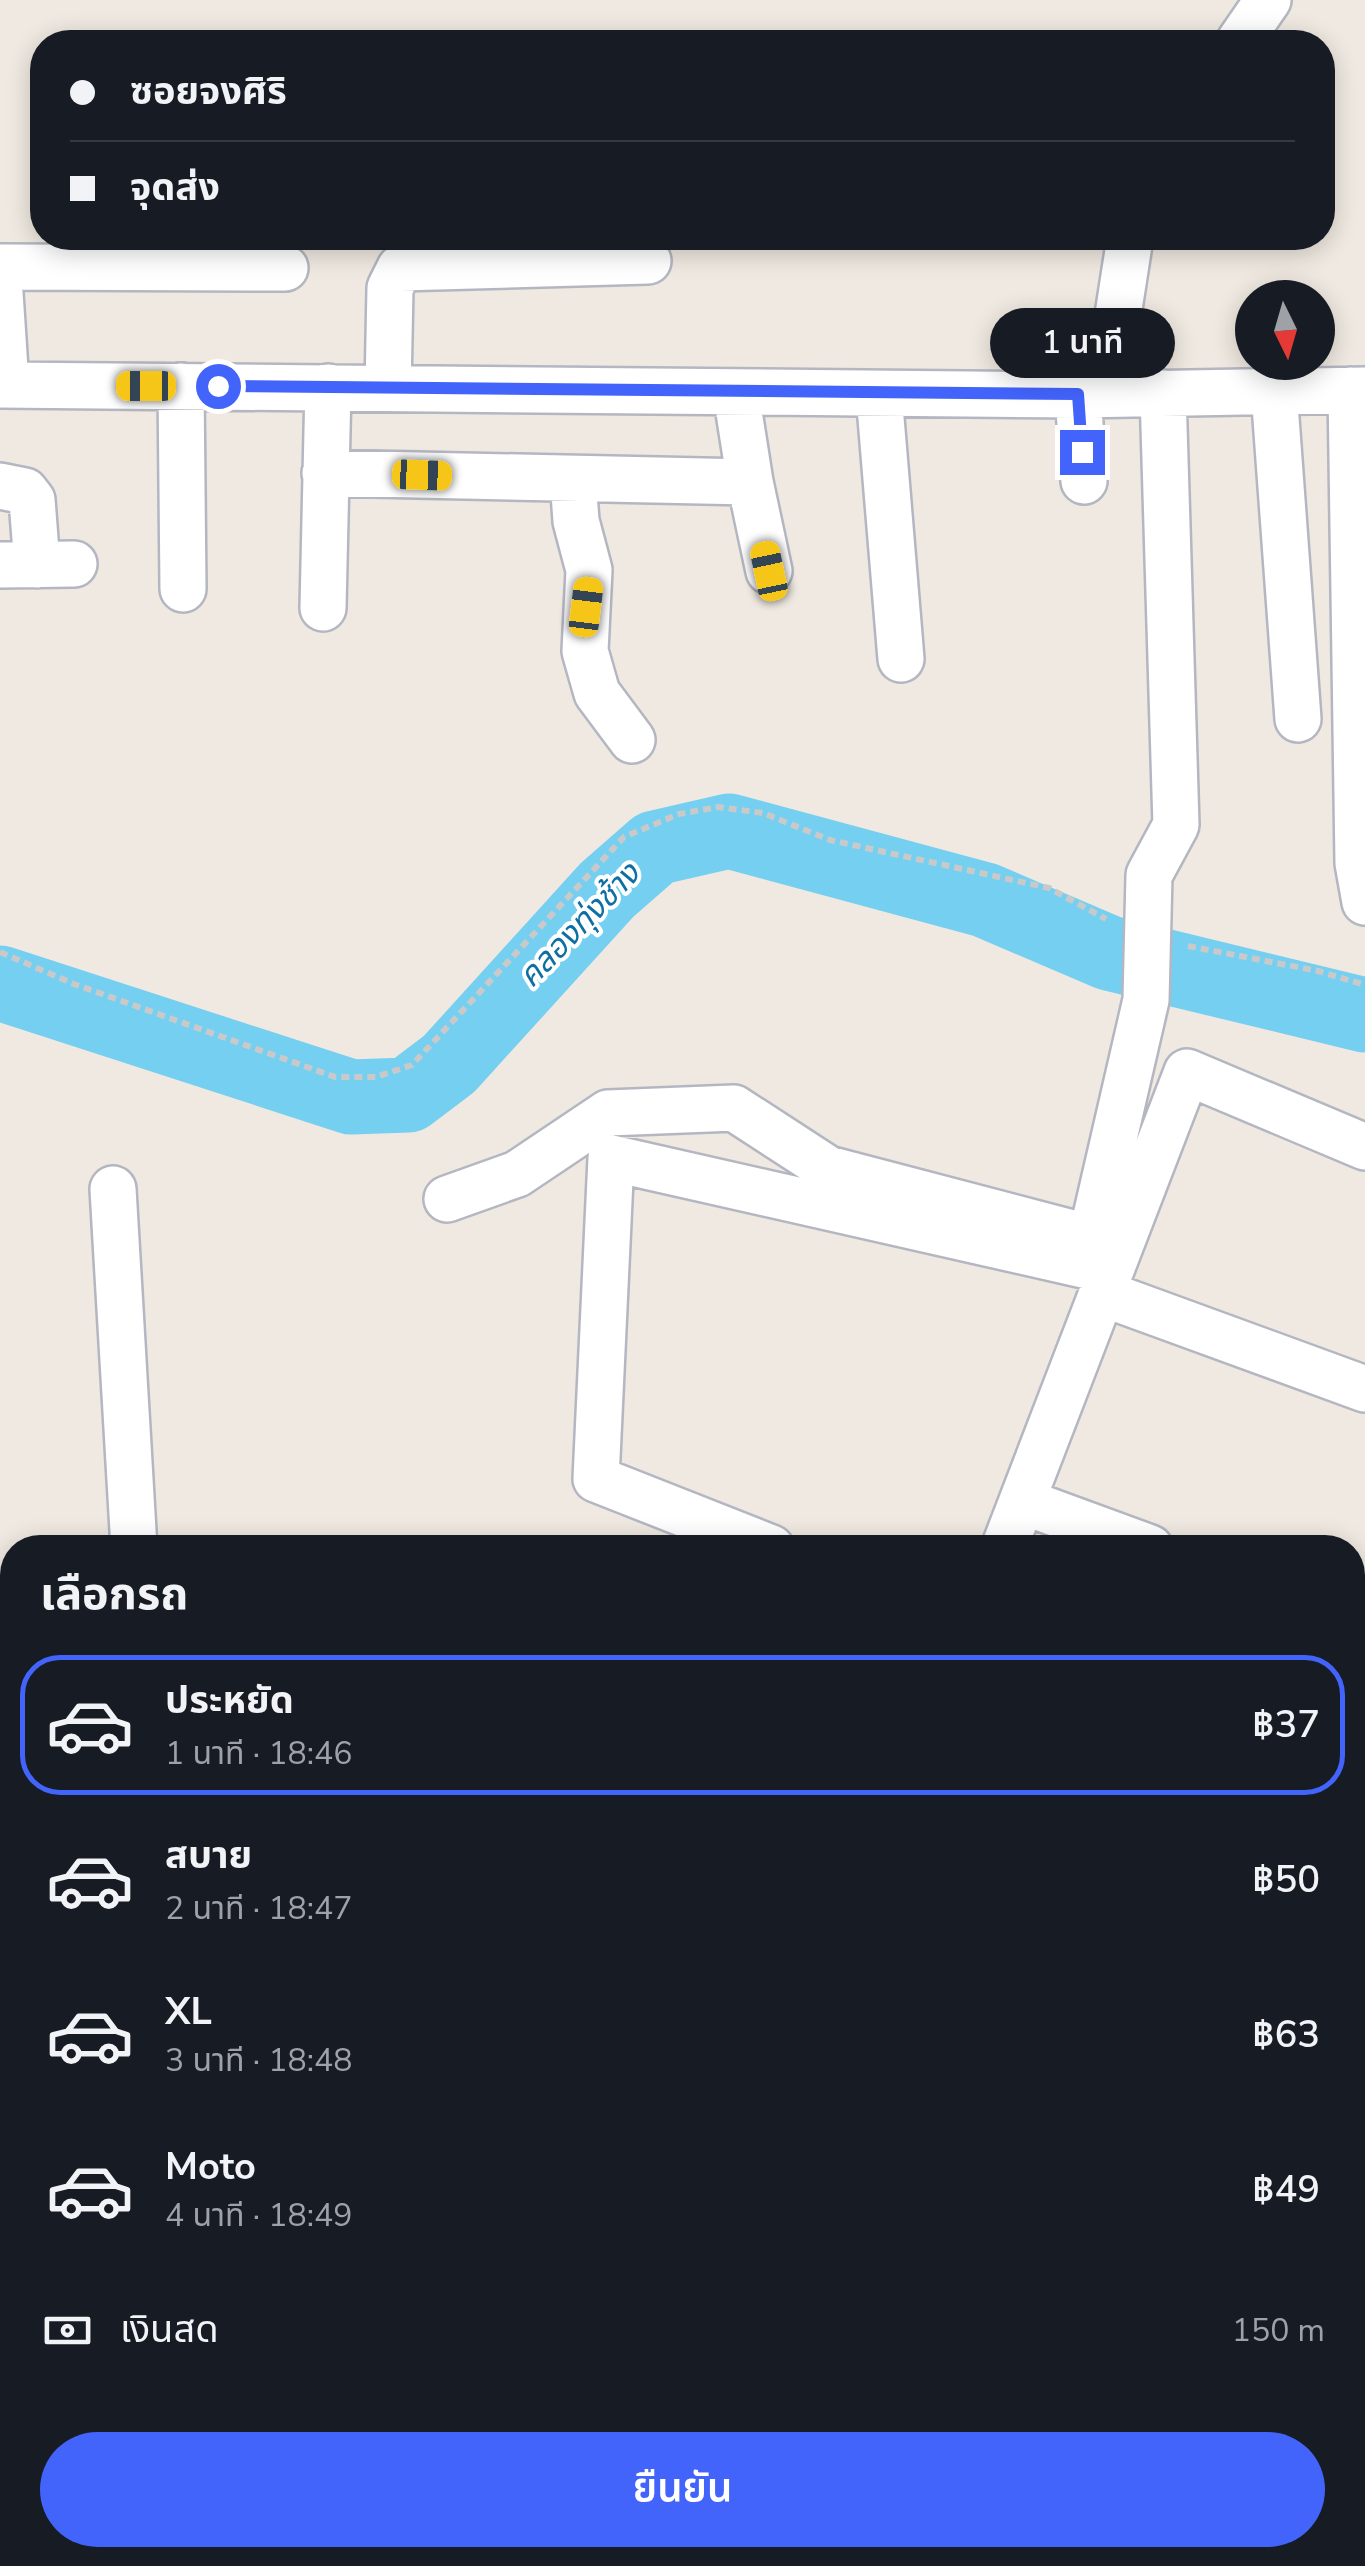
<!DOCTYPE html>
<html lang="th">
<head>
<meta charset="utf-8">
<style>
  :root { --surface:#171b24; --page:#242831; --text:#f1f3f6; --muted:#9ea1a6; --line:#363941; --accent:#4264fb }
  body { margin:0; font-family:"Nunito Sans","Noto Sans Thai",sans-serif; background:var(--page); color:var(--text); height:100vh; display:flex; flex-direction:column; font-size:38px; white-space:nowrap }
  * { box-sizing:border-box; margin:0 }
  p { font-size:32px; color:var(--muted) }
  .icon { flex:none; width:55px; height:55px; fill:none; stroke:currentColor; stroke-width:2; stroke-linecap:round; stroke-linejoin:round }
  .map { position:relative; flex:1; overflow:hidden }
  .panel { position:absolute; left:0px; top:1535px; width:1365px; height:1032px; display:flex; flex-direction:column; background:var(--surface); border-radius:40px 40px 0 0; box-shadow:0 5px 25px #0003 }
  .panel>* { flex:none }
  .guide { position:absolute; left:30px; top:30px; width:1305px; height:220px; border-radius:40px; box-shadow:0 5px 25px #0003; display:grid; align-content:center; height:220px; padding:0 40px; background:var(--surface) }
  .needle { width:65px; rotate:175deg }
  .fabs { position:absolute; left:1235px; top:280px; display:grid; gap:20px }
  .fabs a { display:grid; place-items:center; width:100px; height:100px; border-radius:50%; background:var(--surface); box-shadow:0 5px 25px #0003; font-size:50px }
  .end { position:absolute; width:45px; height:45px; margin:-22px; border:12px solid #4264fb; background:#fff; box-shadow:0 0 0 5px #fff }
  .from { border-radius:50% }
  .bubble { position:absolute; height:70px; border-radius:35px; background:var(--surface); box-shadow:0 5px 25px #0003; font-size:32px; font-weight:600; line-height:70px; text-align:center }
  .car { position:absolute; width:30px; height:60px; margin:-30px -15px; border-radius:12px; box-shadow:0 0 8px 2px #0007; background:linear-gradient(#f5c518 24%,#345 0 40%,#f5c518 0 76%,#345 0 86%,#f5c518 0) }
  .guide b { display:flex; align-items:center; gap:35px; height:95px; font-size:38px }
  .guide b+b { border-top:2px solid var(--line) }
  .guide i { width:25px; height:25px; background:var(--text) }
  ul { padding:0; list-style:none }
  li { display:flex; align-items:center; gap:30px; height:140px; margin:0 20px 15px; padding:0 20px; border:5px solid transparent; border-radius:40px }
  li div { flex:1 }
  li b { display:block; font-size:38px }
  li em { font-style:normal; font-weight:600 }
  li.selected { border-color:var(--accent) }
  li>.icon { width:90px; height:90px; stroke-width:1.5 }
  h2 { padding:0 40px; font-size:45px; line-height:120px }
  .pay { display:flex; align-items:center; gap:25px; height:110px; padding:0 40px; font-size:38px }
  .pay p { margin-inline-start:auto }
  .cta { display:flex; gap:20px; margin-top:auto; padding:20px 40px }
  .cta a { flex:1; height:115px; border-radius:60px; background:var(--accent); color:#fff; font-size:40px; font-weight:600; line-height:115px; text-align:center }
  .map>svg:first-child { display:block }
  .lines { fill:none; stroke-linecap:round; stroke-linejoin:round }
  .river { stroke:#75cff0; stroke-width:75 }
  .minor-casing { stroke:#b4b7c1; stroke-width:50 }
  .path { stroke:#c9c9c9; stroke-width:6; stroke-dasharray:8 5; stroke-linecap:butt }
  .minor { stroke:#fff; stroke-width:45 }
  .route { stroke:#4264fb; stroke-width:12 }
  .labels { text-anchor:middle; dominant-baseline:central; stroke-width:8; stroke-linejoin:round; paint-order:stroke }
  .water-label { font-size:32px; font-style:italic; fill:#0d6fa3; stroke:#fff }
</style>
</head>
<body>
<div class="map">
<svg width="1365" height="2566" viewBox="0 0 1365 2566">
  <rect width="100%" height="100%" fill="#efe9e1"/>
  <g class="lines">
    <path class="river" d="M 0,983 L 351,1097 L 408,1095 L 449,1064 L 607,890 L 655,848 L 729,831 L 985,900 L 1109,953 L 1365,1015"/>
    <g class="minor-casing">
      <path id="minor" d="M 1239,42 L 1268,0
        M 0,267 L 285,268
        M 0,293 L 6,385
        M 0,385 L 1078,395 L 1365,390
        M 181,386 L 183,589
        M 388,388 L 390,288 L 400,268 L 648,261
        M 1351,390 L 1358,863 L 1365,902
        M 1274,391 L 1298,719
        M 879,394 L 901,659
        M 1118,394 L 1116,328 L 1130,238
        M 1078,395 L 1084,481
        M 325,473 L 750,482 L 736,393
        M 573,479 L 576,521 L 589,570 L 585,651 L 597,693 L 632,740
        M 750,482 L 769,571
        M 0,486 L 25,491 L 32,500 L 37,565
        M 0,565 L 74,564
        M 323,608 L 328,387
        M 113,1189 L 134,1548
        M 447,1199 L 517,1174 L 608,1113 L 734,1108 L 828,1169 L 1091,1238 L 1146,1000 L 1149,875 L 1176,825 L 1163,393
        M 1102,1293 L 1365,1389
        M 1022,1501 L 1150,1548
        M 771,1548 L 596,1479 L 611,1158 L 1110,1271
        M 1004,1548 L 1187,1072 L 1365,1147
        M 1352,1622 L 1365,1627
        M 0,1693 L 12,1701
        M 0,1795 L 12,1767
        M 1352,1854 L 1365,1859
        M 0,1946 L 12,1950
        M 1352,2091 L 1365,2096
        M 0,2118 L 12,2123
        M 0,2379 L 12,2384
        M 1352,2465 L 1365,2470
        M 423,2555 L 425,2566
        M 1138,2555 L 1167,2566
        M 724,2566 L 726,2559"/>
    </g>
    <path class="path" d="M 1188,946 L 1318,971 L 1365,985
      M 0,952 L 74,984 L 335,1077 L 376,1077 L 412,1065 L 624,837 L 679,814 L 718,807 L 763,813 L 830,840 L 1049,888 L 1106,919"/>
    <use href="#minor" class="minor"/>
  </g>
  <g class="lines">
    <path class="route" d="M 218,386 L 1078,394 L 1082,452"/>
  </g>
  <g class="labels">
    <g class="water-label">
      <text transform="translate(579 925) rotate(-46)">คลองทุ่งช้าง</text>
    </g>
  </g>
</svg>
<div class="fabs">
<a><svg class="needle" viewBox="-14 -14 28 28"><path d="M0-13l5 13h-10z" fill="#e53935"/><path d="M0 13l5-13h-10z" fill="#9ea1a6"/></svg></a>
</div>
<i class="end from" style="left:218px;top:386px"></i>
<i class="end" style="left:1082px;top:452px"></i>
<div class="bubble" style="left:990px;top:308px;width:185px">1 นาที</div>
<i class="car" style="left:146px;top:386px;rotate:270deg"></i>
<i class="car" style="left:422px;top:475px;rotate:92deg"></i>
<i class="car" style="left:769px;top:571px;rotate:348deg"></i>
<i class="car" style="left:586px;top:607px;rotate:7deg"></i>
<div class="guide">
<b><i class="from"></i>ซอยจงศิริ</b>
<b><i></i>จุดส่ง</b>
</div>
<section class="panel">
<h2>เลือกรถ</h2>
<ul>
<li class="selected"><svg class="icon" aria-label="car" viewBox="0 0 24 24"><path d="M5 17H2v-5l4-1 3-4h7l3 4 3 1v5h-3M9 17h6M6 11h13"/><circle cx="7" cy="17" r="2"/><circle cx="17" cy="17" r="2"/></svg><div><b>ประหยัด</b><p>1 นาที · 18:46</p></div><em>฿37</em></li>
<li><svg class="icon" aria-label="car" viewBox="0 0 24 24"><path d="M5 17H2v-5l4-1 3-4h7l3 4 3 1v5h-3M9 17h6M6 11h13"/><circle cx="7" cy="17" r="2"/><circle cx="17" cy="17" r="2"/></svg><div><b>สบาย</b><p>2 นาที · 18:47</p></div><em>฿50</em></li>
<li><svg class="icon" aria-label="car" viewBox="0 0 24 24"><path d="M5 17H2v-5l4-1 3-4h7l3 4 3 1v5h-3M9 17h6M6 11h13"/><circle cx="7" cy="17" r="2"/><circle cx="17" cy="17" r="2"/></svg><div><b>XL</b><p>3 นาที · 18:48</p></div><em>฿63</em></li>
<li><svg class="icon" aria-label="car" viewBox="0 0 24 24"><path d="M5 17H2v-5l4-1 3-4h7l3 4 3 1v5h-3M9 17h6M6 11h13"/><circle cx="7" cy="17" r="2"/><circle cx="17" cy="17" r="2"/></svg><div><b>Moto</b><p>4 นาที · 18:49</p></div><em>฿49</em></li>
</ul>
<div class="pay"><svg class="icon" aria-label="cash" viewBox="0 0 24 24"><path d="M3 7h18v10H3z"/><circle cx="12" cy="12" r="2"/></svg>เงินสด<p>150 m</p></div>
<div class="cta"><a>ยืนยัน</a></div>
</section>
</div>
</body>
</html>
